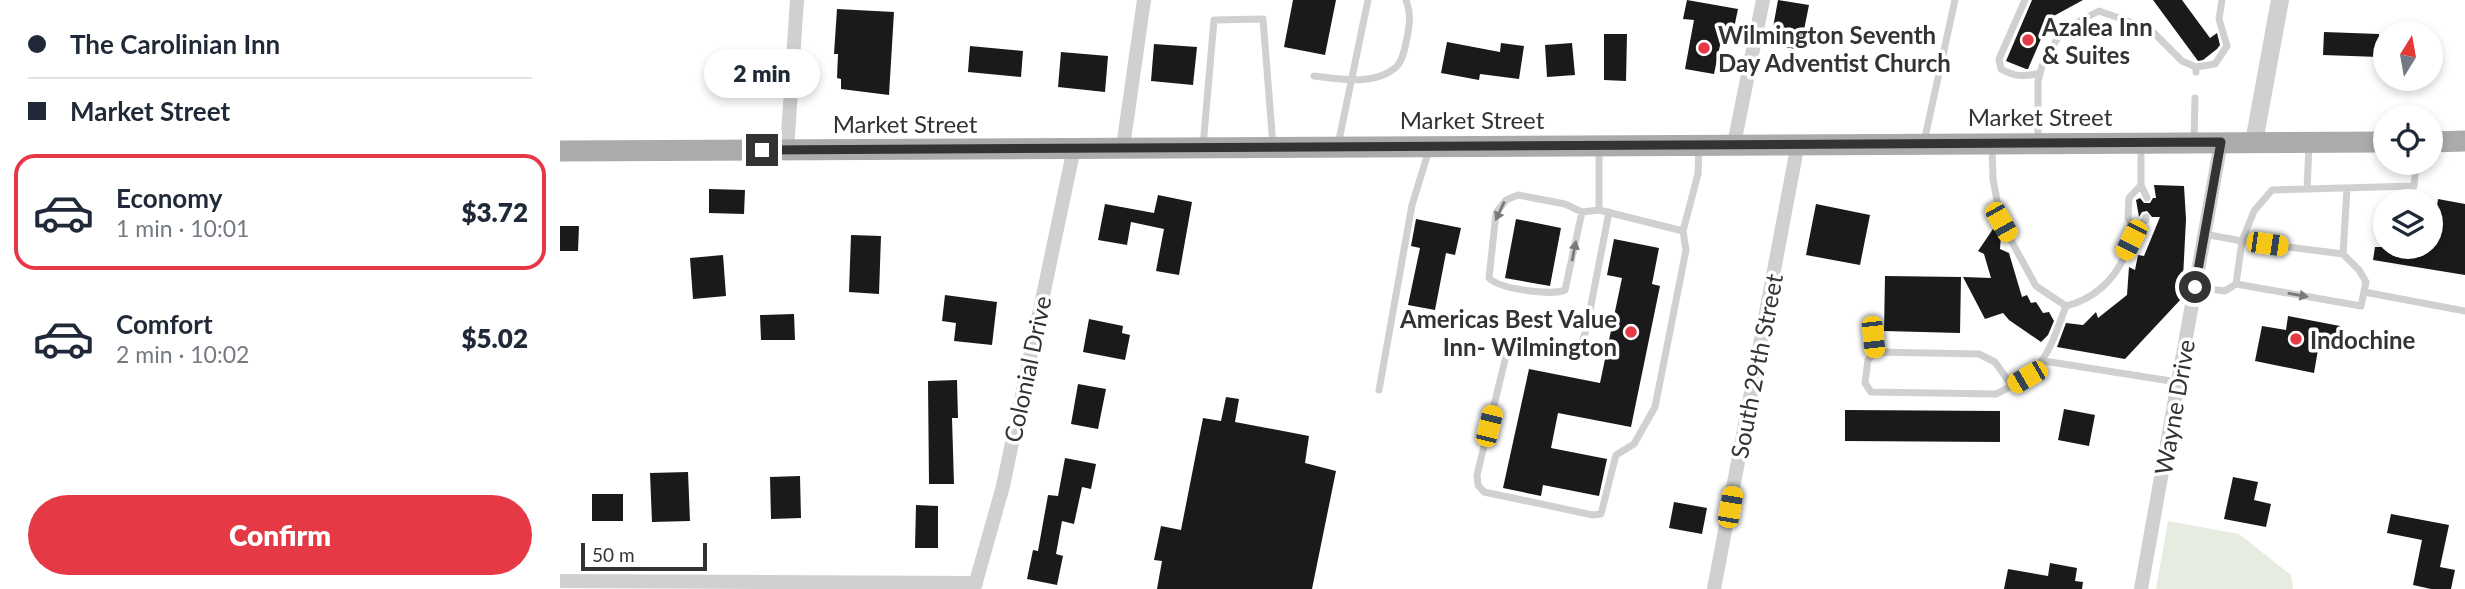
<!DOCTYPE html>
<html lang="en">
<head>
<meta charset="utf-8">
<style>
  :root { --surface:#fff; --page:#f6f6f7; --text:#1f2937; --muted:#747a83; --line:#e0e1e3; --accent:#e63946 }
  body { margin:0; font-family:Lato,sans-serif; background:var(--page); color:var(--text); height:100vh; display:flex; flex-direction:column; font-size:26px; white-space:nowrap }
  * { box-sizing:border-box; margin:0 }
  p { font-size:23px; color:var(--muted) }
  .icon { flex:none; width:38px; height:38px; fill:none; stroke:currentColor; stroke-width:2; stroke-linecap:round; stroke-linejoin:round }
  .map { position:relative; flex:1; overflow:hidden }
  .drawer { display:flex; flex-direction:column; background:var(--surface); width:560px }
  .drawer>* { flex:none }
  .banner { display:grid; align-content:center; height:154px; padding:0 28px; background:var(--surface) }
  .needle { width:46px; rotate:11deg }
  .controls { position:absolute; left:1813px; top:21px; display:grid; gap:14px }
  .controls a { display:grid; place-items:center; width:70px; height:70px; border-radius:50%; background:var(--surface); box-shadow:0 4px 10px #0003; font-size:35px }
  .scale { position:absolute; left:21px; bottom:18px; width:126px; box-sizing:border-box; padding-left:7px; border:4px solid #333; border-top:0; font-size:19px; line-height:24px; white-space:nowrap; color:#333; -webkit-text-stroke:5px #fff; paint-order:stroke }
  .end { position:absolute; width:32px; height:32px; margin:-16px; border:9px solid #333; background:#fff; box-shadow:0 0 0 4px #fff }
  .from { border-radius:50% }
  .bubble { position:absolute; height:49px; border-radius:24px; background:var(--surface); box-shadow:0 4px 10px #0003; font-size:23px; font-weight:800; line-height:49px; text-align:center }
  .car { position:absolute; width:21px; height:42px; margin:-21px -10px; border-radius:9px; box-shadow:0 0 5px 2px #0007; background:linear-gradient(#f5c518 24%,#345 0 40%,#f5c518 0 76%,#345 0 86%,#f5c518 0) }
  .banner b { display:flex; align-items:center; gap:24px; height:66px; font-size:26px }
  .banner b+b { border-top:2px solid var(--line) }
  .banner i { width:18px; height:18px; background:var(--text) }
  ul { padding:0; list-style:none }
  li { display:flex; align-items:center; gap:21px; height:116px; margin:0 14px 10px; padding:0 14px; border:4px solid transparent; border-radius:21px }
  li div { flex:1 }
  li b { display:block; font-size:26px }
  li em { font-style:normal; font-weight:800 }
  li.on { border-color:var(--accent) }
  li>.icon { width:63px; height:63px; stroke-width:1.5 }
  .primary-button { display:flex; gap:14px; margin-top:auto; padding:14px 28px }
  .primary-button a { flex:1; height:80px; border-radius:42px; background:var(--accent); color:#fff; font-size:28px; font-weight:800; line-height:80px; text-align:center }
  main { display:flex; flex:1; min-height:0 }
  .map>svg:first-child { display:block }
  .green { fill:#e6ecdf }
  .building { fill:#1a1a1a }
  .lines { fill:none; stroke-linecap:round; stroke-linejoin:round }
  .service { stroke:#d0d0d0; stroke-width:7 }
  .minor { stroke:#d0d0d0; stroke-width:14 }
  .tertiary { stroke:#d0d0d0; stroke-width:18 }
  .primary { stroke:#ababab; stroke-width:21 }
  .oneway { fill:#7a7a7a }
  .route { stroke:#333; stroke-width:9 }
  .poi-dot { fill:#e63946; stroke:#fff; stroke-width:2.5 }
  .labels { text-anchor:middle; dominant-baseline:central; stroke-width:7; stroke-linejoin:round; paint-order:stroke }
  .poi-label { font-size:24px; font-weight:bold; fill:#333; stroke:#fff; text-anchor:start }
  .street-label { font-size:24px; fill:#333; stroke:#fff }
</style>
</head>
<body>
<main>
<section class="drawer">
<div class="banner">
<b><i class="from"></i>The Carolinian Inn</b>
<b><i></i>Market Street</b>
</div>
<ul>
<li class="on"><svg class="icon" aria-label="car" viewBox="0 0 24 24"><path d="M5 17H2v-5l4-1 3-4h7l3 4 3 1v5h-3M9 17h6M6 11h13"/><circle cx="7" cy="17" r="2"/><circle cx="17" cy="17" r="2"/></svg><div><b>Economy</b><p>1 min · 10:01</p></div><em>$3.72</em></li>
<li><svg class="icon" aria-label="car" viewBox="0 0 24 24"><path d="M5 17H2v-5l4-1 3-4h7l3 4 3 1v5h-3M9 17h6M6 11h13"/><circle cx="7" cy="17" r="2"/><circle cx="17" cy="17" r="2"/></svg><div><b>Comfort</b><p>2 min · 10:02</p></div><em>$5.02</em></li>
</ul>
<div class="primary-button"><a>Confirm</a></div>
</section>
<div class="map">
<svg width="1905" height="589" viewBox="0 0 1905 589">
  <rect width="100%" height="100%" fill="#fff"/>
  <path class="green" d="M 1608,521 L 1679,534 L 1731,575 L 1733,589 L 1596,589 Z"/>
  <path class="building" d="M 733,0 L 776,0 L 765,55 L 724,47 Z
    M 1127,0 L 1178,9 L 1174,28 L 1164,26 L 1154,74 L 1125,69 L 1134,20 L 1123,19 Z
    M 1218,0 L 1249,5 L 1240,50 L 1210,44 Z
    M 1472,0 L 1523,0 L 1490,18 L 1468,69 L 1466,69 L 1446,61 Z
    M 1593,0 L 1622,0 L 1650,38 L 1657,33 L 1660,45 L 1657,49 L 1643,60 L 1638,61 Z
    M 277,9 L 334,12 L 329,95 L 281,89 L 281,79 L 277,78 L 278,54 L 274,54 Z
    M 1764,32 L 1819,34 L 1819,57 L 1763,55 Z
    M 1044,34 L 1067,34 L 1066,81 L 1044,80 Z
    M 887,42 L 940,52 L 941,43 L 964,46 L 959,79 L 920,74 L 919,80 L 881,73 Z
    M 1012,43 L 1015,75 L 987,77 L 985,45 Z
    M 594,44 L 637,47 L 633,85 L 591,81 Z
    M 410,46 L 463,51 L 461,77 L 408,72 Z
    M 501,52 L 548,56 L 545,92 L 498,87 Z
    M 1594,185 L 1624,186 L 1626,219 L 1622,298 L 1565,359 L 1497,347 L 1506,323 L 1523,325 L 1536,312 L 1538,318 L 1567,295 L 1569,267 L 1575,270 L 1578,255 L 1584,256 L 1600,217 L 1592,217 L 1587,211 L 1582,212 L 1579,217 L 1576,200 L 1580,198 L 1584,203 L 1590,203 L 1593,198 L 1596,198 Z
    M 149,189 L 185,190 L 184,214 L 149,213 Z
    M 598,195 L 632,202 L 619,275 L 596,271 L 604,229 L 571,222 L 567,245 L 538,240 L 545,204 L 594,213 Z
    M 1878,199 L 1905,204 L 1905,275 L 1813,260 L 1815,247 L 1871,247 Z
    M 1256,204 L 1310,215 L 1300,265 L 1246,255 Z
    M 856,219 L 901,228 L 895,255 L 886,253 L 875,310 L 848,305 L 860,248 L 851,246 Z
    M 956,219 L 1001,228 L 990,286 L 945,278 Z
    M 0,226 L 19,226 L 18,251 L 0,251 Z
    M 1433,229 L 1441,235 L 1440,249 L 1449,253 L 1462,297 L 1467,295 L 1471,303 L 1476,302 L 1483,313 L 1489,312 L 1494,321 L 1488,335 L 1481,342 L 1449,320 L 1443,313 L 1425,319 L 1403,277 L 1431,278 L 1424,254 L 1418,251 Z
    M 291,235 L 321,236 L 319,294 L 289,292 Z
    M 1054,239 L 1099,248 L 1092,284 L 1100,286 L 1071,427 L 998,413 L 991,448 L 1047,459 L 1039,496 L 983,485 L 981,496 L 943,488 L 969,369 L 1040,383 L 1062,278 L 1047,275 Z
    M 163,255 L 166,296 L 133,299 L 130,258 Z
    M 1325,276 L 1401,277 L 1400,333 L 1324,331 Z
    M 385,295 L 437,302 L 432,345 L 394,341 L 396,323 L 382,321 Z
    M 234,314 L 235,340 L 201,340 L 200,315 Z
    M 1728,316 L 1780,326 L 1776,342 L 1760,338 L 1754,373 L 1695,361 L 1702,326 L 1726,330 Z
    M 529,319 L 563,326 L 562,333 L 570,335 L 565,360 L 523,352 Z
    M 397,380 L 398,418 L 392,418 L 394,484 L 369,484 L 368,381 Z
    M 518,384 L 546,389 L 538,429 L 511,424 Z
    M 666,397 L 679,399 L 675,422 L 749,436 L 745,463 L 776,471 L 752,589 L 597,589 L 602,561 L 594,560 L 601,526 L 621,530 L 643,418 L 661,421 Z
    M 1504,409 L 1535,415 L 1529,446 L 1498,440 Z
    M 1285,410 L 1440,411 L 1440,442 L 1285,441 Z
    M 505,458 L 536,464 L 531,489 L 522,487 L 514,524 L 502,521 L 496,554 L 503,556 L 497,585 L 467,579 L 473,550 L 478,551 L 488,495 L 498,496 Z
    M 128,472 L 130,521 L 92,522 L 90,473 Z
    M 240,476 L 241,518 L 211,519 L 210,477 Z
    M 1673,477 L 1698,482 L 1694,500 L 1711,504 L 1706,527 L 1664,519 Z
    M 32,494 L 63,494 L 63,521 L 32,521 Z
    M 1114,502 L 1147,508 L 1142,534 L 1109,528 Z
    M 356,505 L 378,506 L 378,548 L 355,548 Z
    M 1831,514 L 1889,525 L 1880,567 L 1895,570 L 1891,589 L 1871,589 L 1853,585 L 1862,540 L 1827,533 Z
    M 1490,563 L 1517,568 L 1515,581 L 1523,582 L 1522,589 L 1444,589 L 1448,569 L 1488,576 Z"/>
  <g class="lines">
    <path class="service" d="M 1465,0 L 1439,59 L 1441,69 C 1455,77 1465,77 1480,73
      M 1636,67 L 1655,64 L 1667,46 L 1659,19 L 1662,0
      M 754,76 C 779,79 813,86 835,68 C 843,62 845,47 847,38 C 850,23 851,14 846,0
      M 1634,140 L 1635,98
      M 1364,142 L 1395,0
      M 1478,142 L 1478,81 L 1482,66 L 1502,30 L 1539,11 L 1590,29 L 1622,61 L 1636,67 L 1636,72
      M 778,145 L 808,0
      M 643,146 L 654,20 L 703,19 L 713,146
      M 1749,146 L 1747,189 L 1712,190 L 1694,211 L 1682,241 L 1783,254
      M 1432,147 L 1433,179 L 1441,222 L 1476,286 L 1506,306 C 1545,296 1565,267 1574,228 L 1586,220 L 1586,217
      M 1581,147 L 1581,185 L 1587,198
      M 1039,149 L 1039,210
      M 1747,189 L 1854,186 L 1856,163
      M 1022,212 L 1005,290 C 992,296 939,289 929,278 L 936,213 L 946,200 L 958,195 L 1005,204 L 1022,212 L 1039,210 L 1123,231 L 1126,250 L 1095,407 L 1074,444 L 1056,455 L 1041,514 L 1033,515 L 924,492 L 918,485 L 917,475 L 947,352 C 968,343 1006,361 1019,347 C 1022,343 1024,335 1026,331 L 1049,212
      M 1574,228 L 1568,218 L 1569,198 L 1581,185
      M 1123,231 L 1138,174 L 1139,146
      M 1676,284 L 1801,306 L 1806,282 L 1799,270 L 1783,254 L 1787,188
      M 1635,287 L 1665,291 L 1676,284 L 1682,241 L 1644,234
      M 1804,292 L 1905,311
      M 1312,322 L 1315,352
      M 1484,361 L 1617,382
      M 1452,386 L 1435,362 L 1419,354 L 1315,352 L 1308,360 L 1305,383 L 1311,392 L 1436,394 C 1485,371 1488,354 1506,306
      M 819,390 L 852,205 L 869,150"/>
    <path class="minor" d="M 1174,144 L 1203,0
      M 563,147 L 584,0
      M 227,150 L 237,0
      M 0,581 L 416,583
      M 414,589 L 443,486 L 514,148
      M 1154,589 L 1238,143
      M 1581,589 L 1661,142"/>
    <path class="tertiary" d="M 1694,142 L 1720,0"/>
    <path class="primary" d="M 1871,142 L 1905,141
      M 0,151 L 1825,142"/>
  </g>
  <defs><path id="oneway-solid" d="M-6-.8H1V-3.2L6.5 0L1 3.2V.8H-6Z" transform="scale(1.75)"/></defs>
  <g class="oneway">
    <use href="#oneway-solid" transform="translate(940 211) rotate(115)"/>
    <use href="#oneway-solid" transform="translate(1014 251) rotate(-79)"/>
    <use href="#oneway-solid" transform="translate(1738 295) rotate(10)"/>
  </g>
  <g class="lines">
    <path class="route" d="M 202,150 L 1661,142 L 1635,287"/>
  </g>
  <g class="poi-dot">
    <circle cx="1468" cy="40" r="7"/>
    <circle cx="1144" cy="48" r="7"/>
    <circle cx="1071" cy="332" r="7"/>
    <circle cx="1736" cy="339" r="7"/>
  </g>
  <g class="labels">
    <g class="poi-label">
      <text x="1482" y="26">Azalea Inn<tspan x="1482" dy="28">&amp; Suites</tspan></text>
      <text x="1158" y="34">Wilmington Seventh<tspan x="1158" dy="28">Day Adventist Church</tspan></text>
      <text x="1057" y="318" text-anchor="end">Americas Best Value<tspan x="1057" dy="28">Inn- Wilmington</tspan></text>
      <text x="1750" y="339">Indochine</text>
    </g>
    <g class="street-label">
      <text x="1480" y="116">Market Street</text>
      <text x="912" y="119">Market Street</text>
      <text x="345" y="123">Market Street</text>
      <text transform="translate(1196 366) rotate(-79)">South 29th Street</text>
      <text transform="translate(467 369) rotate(-78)">Colonial Drive</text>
      <text transform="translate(1614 407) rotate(-80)">Wayne Drive</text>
    </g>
  </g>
</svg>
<div class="controls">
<a><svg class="needle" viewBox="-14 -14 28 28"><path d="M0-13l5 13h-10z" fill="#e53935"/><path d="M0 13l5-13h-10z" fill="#747a83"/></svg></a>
<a><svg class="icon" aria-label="locate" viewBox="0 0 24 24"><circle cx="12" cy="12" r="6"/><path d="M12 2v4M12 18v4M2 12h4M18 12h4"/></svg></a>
<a><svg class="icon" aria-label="layers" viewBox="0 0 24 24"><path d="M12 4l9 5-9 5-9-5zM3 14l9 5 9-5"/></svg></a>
</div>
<div class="scale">50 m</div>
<i class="end from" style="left:1635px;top:287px"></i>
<i class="end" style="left:202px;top:150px"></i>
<div class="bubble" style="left:144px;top:49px;width:116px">2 min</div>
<i class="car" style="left:1441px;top:222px;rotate:151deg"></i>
<i class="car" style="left:1571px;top:240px;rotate:207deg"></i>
<i class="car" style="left:1707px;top:244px;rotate:98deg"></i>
<i class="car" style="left:1313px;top:337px;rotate:174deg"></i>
<i class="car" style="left:1467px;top:377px;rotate:240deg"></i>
<i class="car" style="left:929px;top:426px;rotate:14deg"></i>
<i class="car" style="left:1170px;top:507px;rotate:10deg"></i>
</div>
</main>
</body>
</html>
